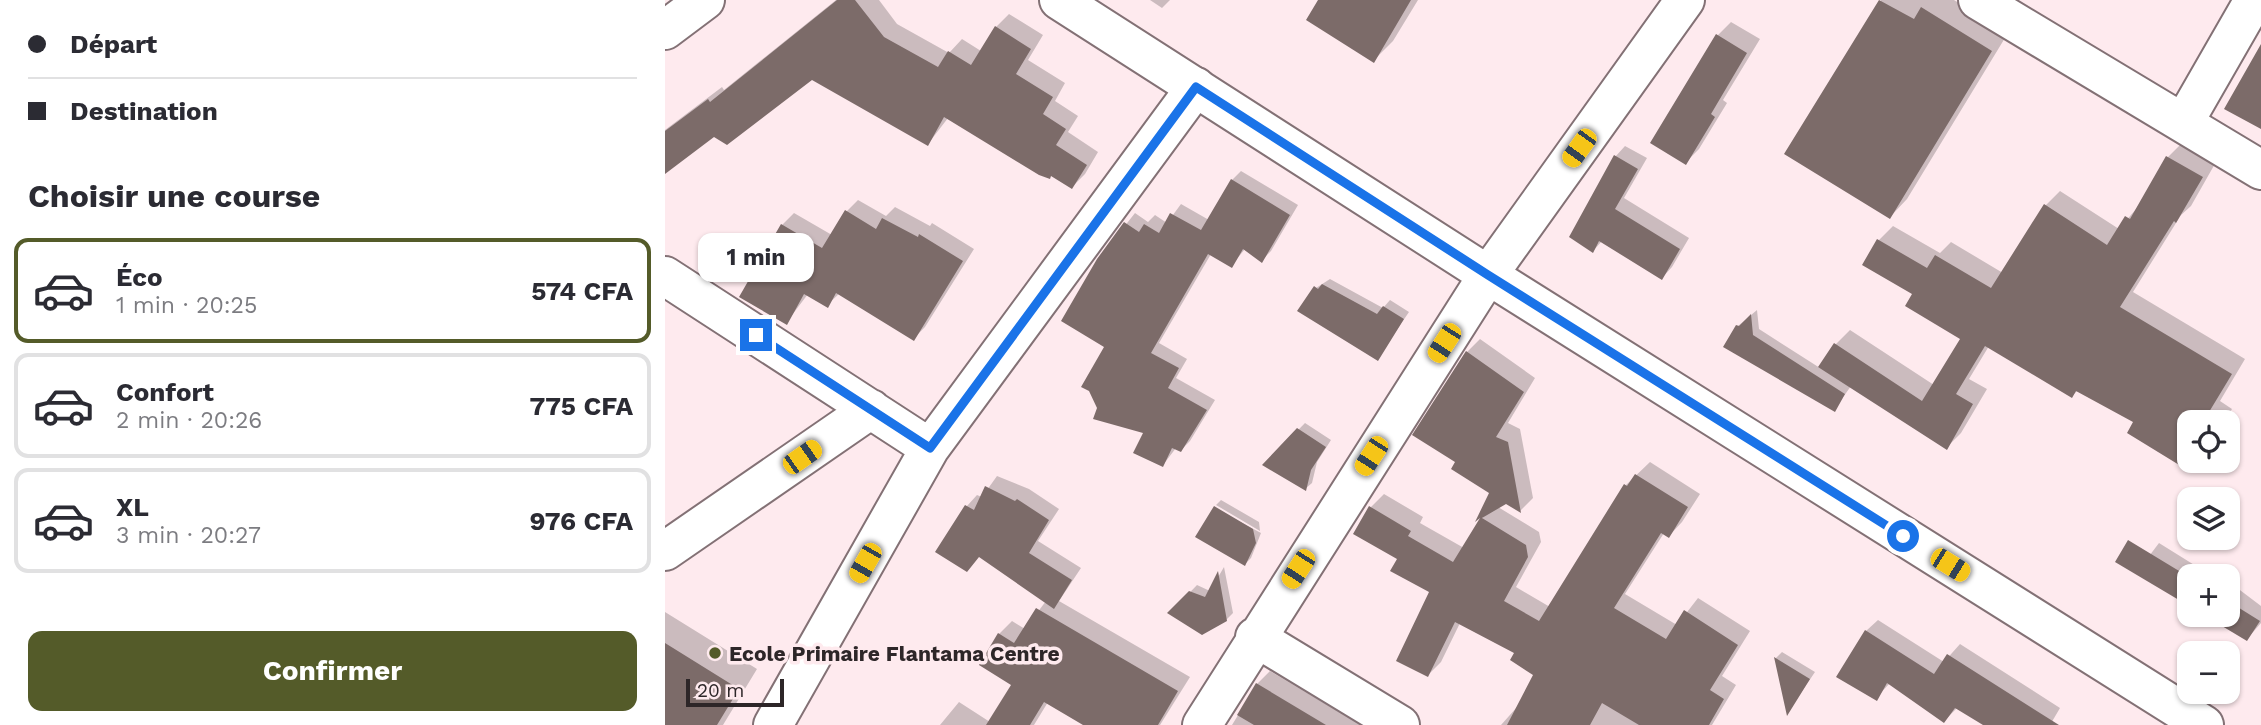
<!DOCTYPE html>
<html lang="fr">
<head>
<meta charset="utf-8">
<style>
  :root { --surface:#fff; --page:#f2f2f3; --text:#2b2b33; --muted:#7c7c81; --line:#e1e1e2; --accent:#545b29 }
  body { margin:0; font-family:"Work Sans",sans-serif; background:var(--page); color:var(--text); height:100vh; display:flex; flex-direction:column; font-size:26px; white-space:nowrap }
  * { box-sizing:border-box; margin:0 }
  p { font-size:23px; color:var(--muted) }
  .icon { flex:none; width:38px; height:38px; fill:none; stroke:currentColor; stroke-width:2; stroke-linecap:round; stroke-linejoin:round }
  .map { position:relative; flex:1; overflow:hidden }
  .side { display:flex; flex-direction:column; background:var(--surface); width:665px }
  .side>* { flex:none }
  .hud { display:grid; align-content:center; height:154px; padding:0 28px; background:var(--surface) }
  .fabs { position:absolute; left:1512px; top:410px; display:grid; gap:14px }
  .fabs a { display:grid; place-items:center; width:63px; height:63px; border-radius:14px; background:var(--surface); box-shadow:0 2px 5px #0004; font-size:35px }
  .scale { position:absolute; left:21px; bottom:18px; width:98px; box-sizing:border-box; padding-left:7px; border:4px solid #2d2628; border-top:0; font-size:19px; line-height:24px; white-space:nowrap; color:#2d2628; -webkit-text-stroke:5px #feeaee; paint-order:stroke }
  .end { position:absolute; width:32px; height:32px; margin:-16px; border:9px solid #1a73e8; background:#fff; box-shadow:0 0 0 4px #fff }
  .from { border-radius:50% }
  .bubble { position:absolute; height:49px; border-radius:14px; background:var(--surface); box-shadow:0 2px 5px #0004; font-size:23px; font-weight:700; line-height:49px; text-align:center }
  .car { position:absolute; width:21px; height:42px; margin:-21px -10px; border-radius:9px; box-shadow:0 0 5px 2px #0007; background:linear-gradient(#f5c518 24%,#345 0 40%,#f5c518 0 76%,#345 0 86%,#f5c518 0) }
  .hud b { display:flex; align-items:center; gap:24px; height:66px; font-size:26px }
  .hud b+b { border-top:2px solid var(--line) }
  .hud i { width:18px; height:18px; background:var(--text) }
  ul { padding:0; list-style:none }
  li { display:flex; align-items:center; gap:21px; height:105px; margin:0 14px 10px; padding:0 14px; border:4px solid var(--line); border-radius:14px }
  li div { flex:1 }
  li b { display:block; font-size:26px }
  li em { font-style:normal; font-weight:700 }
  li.selected { border-color:var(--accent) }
  li>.icon { width:63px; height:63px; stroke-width:1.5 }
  h2 { padding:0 28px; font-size:32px; line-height:84px }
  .button { display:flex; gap:14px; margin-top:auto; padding:14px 28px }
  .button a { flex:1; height:80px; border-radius:14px; background:var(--accent); color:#fff; font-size:28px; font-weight:700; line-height:80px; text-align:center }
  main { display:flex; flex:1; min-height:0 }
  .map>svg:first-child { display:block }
  .shadow { fill:#0003 }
  .building { fill:#7c6b69 }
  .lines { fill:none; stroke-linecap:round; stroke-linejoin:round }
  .street-casing { stroke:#837175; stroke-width:42 }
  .secondary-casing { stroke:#837175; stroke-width:42 }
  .street { stroke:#fff; stroke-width:38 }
  .secondary { stroke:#fff; stroke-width:38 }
  .route { stroke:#1a73e8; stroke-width:9 }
  .poi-dot { fill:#545b29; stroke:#feeaee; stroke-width:2.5 }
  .labels { text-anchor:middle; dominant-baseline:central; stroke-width:7; stroke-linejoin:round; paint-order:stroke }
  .poi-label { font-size:21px; font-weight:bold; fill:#2d2628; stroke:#feeaee; text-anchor:start }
</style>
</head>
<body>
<main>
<section class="side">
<div class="hud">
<b><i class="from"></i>Départ</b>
<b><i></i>Destination</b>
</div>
<h2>Choisir une course</h2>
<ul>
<li class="selected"><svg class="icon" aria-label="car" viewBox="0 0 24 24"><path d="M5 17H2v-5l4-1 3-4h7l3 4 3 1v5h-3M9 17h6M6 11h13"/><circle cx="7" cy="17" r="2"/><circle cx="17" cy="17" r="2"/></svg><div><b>Éco</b><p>1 min · 20:25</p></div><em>574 CFA</em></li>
<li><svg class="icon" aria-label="car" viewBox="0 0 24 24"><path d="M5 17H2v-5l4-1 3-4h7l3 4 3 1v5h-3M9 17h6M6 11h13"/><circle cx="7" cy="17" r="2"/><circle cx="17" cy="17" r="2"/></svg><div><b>Confort</b><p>2 min · 20:26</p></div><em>775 CFA</em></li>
<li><svg class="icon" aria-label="car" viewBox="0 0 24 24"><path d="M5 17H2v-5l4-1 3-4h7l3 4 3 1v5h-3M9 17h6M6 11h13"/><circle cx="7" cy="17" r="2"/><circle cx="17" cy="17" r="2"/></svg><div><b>XL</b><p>3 min · 20:27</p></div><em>976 CFA</em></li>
</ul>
<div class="button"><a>Confirmer</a></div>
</section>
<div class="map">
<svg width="1596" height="725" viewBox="0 0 1596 725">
  <rect width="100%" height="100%" fill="#feeaee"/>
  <path class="shadow" d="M 171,0 L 214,0 L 232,24 L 284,53 L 297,39 L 316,51 L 331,27 L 344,14 L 378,35 L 363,60 L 400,83 L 390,101 L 413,116 L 403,132 L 433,152 L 420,174 L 407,187 L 283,118 L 263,144 L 147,78 L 49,135 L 0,172 L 0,130 L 57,87 L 59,90 Z
    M 485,0 L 505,0 L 497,8 Z
    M 655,0 L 753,0 L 728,41 L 709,60 Z
    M 1216,0 L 1289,0 L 1343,33 L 1242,199 L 1225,217 L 1121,154 Z
    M 1066,22 L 1095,39 L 1058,100 L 1062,103 L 1034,149 L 1020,163 L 1053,35 Z
    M 1517,143 L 1551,162 L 1526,206 L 1516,215 L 1468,292 L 1580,359 L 1555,401 L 1567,409 L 1559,422 L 1524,422 L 1524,460 L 1530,460 L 1523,468 L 1471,421 L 1413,390 L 1407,396 L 1324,346 L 1304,379 L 1322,389 L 1296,433 L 1281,448 L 1186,386 L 1169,410 L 1073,326 L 1092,310 L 1094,329 L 1155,368 L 1170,345 L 1185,330 L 1269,385 L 1298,338 L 1249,293 L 1213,241 L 1228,226 L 1275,253 L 1286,242 L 1338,273 L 1381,205 L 1395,191 L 1454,229 L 1477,202 L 1503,157 Z
    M 960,146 L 982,158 L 959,198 L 1024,238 L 1007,267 L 997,278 L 937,241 L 928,251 L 950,157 Z
    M 576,171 L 633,205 L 606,251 L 597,260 L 580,249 L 566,266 L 546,254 L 494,343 L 522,359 L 511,378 L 550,400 L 525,441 L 516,450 L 511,448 L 498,465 L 441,346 L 433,260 L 470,213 L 483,222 L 490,215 L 502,223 L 516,204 L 544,220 L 567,180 Z
    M 193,200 L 221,216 L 230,207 L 265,226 L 267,223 L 309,249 L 260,327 L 248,339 L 175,293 L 162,305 L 143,294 L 121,323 L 117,225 L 129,213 L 167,235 L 182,211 Z
    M 665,279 L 718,308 L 725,300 L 744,312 L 712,359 L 651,288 Z
    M 815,339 L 870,378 L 843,423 L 855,429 L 868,498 L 855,511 L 841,502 L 833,507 L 874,532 L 876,542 L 851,587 L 885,607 L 961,485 L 985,462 L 1035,494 L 1017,522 L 1004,536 L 999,533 L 960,594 L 1012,625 L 1033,598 L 1085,631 L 1057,676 L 1071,685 L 1047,725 L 836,725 L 852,707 L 870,674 L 851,652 L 795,623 L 776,662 L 763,675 L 766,592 L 734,559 L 706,507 L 719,494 L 758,517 L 755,523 L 799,548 L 820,514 L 826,492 L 792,462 L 802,352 Z
    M 640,423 L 666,440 L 652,462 L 647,483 L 640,489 L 599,465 Z
    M 332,476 L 364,489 L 394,509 L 373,541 L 416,568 L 394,601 L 525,677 L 495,725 L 421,725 L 383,702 L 369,725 L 275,725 L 294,702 L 325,722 L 348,684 L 334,634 L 347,621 L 360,629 L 381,601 L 315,555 L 273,552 L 302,506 L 312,495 L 317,497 Z
    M 556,500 L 594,522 L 595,531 L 551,505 Z
    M 549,508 L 596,533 L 586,558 L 580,564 Z
    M 1494,543 L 1547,576 L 1524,576 L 1524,604 L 1472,572 Z
    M 559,567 L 568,613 L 561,620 L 505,613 L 532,585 L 545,591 Z
    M 1563,581 L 1596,606 L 1596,623 L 1582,639 L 1563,614 Z
    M 0,612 L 92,669 L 58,725 L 6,725 L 0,721 Z
    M 1213,620 L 1279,662 L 1295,644 L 1395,708 L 1385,725 L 1321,725 L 1292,708 L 1279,721 L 1225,683 L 1211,698 L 1201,631 Z
    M 1117,652 L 1150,672 L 1123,712 L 1111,658 Z
    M 605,671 L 696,725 L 567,725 L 592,684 Z"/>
  <path class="building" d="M 172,0 L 190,0 L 219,37 L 273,67 L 283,51 L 306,65 L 330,26 L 366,49 L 351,74 L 388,97 L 378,114 L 401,129 L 391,145 L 422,165 L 407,189 L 386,176 L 385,179 L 374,175 L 279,117 L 263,146 L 147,80 L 62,145 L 49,137 L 0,174 L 0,131 L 43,99 L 45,102 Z
    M 653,0 L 746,0 L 709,63 L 641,20 Z
    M 1214,0 L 1249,19 L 1256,7 L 1327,51 L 1225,219 L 1119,154 Z
    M 1051,34 L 1082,53 L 1046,114 L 1050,117 L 1021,165 L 985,143 Z
    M 1596,44 L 1596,129 L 1559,109 Z
    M 949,155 L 973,169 L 950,209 L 1015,249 L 997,280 L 934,241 L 928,253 L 904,237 Z
    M 1501,156 L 1538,177 L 1511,223 L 1509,221 L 1455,307 L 1567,374 L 1538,422 L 1524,422 L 1524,471 L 1462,433 L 1468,422 L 1411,391 L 1407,398 L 1320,346 L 1291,394 L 1308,404 L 1282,450 L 1153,367 L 1169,343 L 1257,401 L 1295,339 L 1240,306 L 1247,294 L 1197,265 L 1212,239 L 1262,268 L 1270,255 L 1326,288 L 1379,204 L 1442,245 L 1460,216 L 1465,219 Z
    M 566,179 L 625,215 L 597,263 L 578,249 L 567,268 L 543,254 L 486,353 L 514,368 L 503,388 L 542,410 L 516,452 L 507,448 L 498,467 L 468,453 L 478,433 L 428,419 L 432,408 L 424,391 L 416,387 L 439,347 L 396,321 L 432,259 L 459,222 L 474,232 L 479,224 L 494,233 L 505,213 L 536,230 Z
    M 180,210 L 211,229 L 217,218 L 253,237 L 254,234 L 298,261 L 249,341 L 171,293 L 163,308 L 139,294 L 122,325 L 74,297 L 116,224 L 157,248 Z
    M 657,284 L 712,314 L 718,306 L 739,319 L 713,361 L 632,311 L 649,286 L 653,289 Z
    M 1086,314 L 1088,335 L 1180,394 L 1170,412 L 1058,347 L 1071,325 L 1074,326 Z
    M 801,351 L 859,392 L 831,437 L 843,442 L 856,513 L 841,504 L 817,518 L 861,545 L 863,557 L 839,601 L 874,621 L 959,484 L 962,486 L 970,474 L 1023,507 L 1004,538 L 996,533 L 949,608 L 1001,639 L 1019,610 L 1073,645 L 1045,690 L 1059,699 L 1044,725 L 974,725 L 937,703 L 925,725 L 842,725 L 868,675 L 845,660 L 849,653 L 790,622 L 763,677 L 731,661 L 764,592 L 725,571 L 732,559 L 688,534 L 704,506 L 746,531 L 743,536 L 788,562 L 815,518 L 810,522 L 824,493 L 786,469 L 790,462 L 747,435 Z
    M 632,428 L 661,447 L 646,470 L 641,491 L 597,465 Z
    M 320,486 L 350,501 L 352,499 L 384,520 L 364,553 L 407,580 L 389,609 L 314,557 L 302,572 L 270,552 L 300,505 L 309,510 Z
    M 549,506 L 588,529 L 591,543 L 580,566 L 530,537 Z
    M 1463,540 L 1524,577 L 1524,606 L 1450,562 Z
    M 553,571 L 562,621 L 537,635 L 502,613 L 524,591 L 540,597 Z
    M 1563,601 L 1595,621 L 1582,641 L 1537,614 L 1563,614 Z
    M 371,608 L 513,691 L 493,725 L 418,725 L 379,702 L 365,725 L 321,725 L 346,685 L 314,665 L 333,633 L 349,643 Z
    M 1200,630 L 1269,674 L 1282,654 L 1394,725 L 1318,725 L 1290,708 L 1279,723 L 1222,683 L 1212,701 L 1171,677 Z
    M 0,643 L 74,689 L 52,725 L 0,725 Z
    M 1109,657 L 1145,679 L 1122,716 Z
    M 591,683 L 661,725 L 589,725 L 572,715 Z"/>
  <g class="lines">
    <g class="street-casing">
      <path id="street" d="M 1313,0 L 1596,170
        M 1519,122 L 1589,0
        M 0,276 L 265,448
        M 0,551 L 206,409
        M 590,637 L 735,725
        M 108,725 L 265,448 L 531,87
        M 537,725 L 823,275 L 1020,0"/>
    </g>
    <g class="secondary-casing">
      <path id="secondary" d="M 394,0 L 823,275 L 1539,725
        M 0,30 L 40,0"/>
    </g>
    <use href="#street" class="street"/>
    <use href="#secondary" class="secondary"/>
  </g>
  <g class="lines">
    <path class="route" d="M 91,335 L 265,448 L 531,87 L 823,275 L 1238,536"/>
  </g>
  <circle class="poi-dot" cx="50" cy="653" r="7"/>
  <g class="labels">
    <g class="poi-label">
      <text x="64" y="653">Ecole Primaire Flantama Centre</text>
    </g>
  </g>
</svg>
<div class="fabs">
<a><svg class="icon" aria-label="locate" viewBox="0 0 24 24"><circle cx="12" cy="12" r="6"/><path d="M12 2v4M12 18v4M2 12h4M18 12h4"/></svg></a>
<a><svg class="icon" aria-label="layers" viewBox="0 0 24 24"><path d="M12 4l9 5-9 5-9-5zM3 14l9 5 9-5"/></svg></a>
<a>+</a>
<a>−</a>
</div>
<div class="scale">20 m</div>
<i class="end from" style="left:1238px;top:536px"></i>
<i class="end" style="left:91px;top:335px"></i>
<div class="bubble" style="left:33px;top:233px;width:116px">1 min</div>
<i class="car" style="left:914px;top:148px;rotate:216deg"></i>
<i class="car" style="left:779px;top:343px;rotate:213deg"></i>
<i class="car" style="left:706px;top:456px;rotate:213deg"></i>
<i class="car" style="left:137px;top:457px;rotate:55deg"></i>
<i class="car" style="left:200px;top:563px;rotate:210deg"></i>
<i class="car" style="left:1285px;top:565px;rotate:122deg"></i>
<i class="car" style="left:633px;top:569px;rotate:213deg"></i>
</div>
</main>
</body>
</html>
